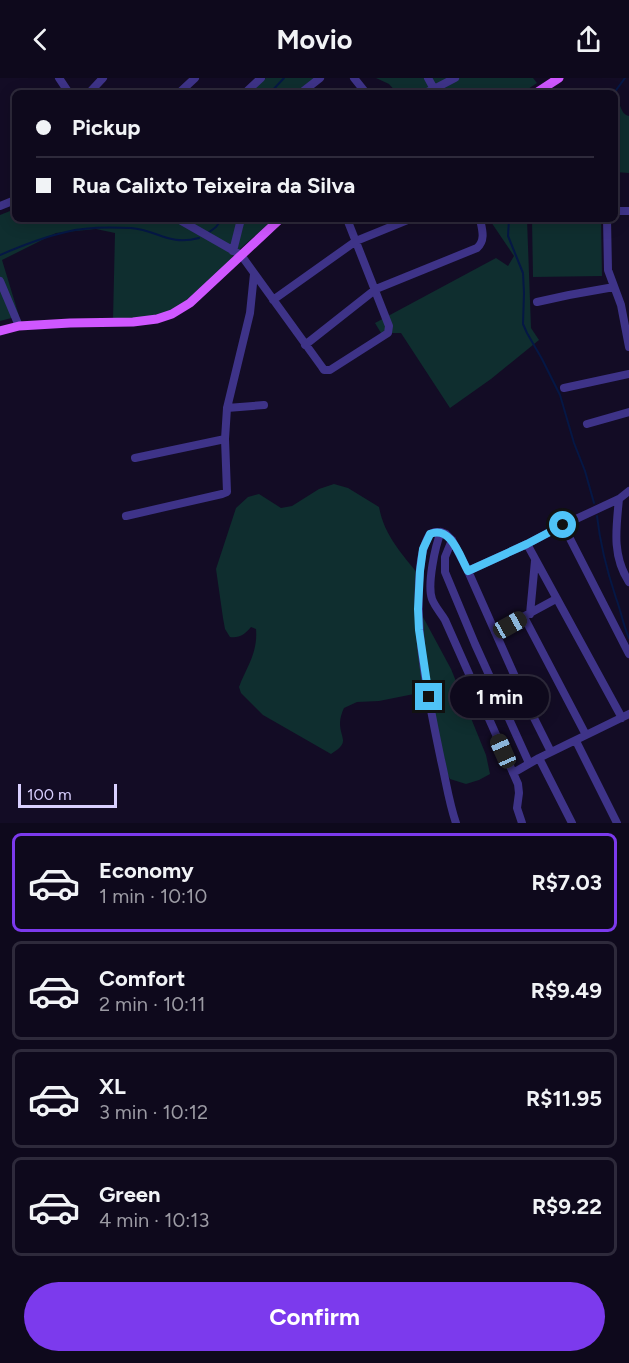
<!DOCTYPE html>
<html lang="en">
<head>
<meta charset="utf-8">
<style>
  :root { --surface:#0e091c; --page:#1c1729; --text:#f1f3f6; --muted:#9b9aa3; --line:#2e2a3b; --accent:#7c3aed }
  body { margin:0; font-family:Figtree,sans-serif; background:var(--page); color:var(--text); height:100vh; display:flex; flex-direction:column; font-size:22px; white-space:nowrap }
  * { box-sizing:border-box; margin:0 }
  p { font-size:20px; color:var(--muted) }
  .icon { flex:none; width:33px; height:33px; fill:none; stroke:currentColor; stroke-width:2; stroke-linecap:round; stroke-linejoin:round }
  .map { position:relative; height:745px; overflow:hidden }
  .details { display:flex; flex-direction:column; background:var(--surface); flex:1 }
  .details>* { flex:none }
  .guide { position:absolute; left:12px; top:12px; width:606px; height:132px; border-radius:9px; box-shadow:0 3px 15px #0003,0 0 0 2px var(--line); display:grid; align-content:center; height:132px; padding:0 24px; background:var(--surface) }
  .scale { position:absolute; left:18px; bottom:15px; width:99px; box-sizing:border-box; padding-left:6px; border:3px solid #d9d0ff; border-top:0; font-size:16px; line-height:21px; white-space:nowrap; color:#d9d0ff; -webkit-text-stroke:4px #130c25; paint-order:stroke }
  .end { position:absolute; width:27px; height:27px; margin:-14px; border:8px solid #4fc3f7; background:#111; box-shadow:0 0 0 3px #111 }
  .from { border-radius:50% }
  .bubble { position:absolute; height:42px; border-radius:21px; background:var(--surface); box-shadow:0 3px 15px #0003,0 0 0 2px var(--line); font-size:20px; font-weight:700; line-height:42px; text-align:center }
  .car { position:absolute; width:18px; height:36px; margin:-18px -9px; border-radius:8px; box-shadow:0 0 4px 2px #0007; background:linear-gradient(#222 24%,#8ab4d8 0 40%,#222 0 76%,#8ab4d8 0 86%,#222 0) }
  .guide b { display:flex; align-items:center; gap:21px; height:57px; font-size:22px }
  .guide b+b { border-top:2px solid var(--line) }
  .guide i { width:15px; height:15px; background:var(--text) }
  ul { padding:10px 0 0; list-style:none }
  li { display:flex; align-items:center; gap:18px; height:99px; margin:0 12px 9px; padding:0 12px; border:3px solid var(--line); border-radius:9px }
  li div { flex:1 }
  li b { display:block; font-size:22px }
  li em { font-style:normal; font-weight:700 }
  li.current { border-color:var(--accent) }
  li>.icon { width:54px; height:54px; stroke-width:1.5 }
  .action { display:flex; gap:12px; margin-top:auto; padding:12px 24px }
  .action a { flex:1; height:69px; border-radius:36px; background:var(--accent); color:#fff; font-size:24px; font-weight:700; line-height:69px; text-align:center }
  header { display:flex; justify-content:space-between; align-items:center; height:78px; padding:0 24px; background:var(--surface); font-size:27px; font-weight:700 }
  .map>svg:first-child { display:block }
  .green { fill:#0f2e2f }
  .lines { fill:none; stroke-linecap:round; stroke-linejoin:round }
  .stream { stroke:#051745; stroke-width:2 }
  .minor { stroke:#3e3388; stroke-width:8 }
  .major { stroke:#cf57ff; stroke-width:9 }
  .route { stroke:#4fc3f7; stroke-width:8 }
</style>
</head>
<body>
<header><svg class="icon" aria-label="back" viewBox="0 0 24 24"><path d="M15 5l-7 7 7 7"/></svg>Movio<svg class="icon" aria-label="share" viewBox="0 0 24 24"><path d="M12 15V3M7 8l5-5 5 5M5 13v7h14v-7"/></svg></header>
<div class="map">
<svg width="629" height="745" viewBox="0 0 629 745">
  <rect width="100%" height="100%" fill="#130c25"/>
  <path class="green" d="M 266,0 L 318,0 L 299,15 L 249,15 Z
    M 376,0 L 533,0 L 537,5 L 522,15 L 397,15 L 389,6 Z
    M 615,21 C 622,26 620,36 629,38 L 629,95 L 615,94 Z
    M 15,131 L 15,141 L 274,141 L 241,170 L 203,211 L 165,237 L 113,242 L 115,155 L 96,151 L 56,155 L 2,182 L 19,238 L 0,243 L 0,137 Z
    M 489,141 L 527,141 L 531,250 L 539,262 L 491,301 L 450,330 L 401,255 L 381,255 L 375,245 L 496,180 L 508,188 L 514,178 Z
    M 532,141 L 601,141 L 602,198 L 533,199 Z
    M 334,406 L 348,410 L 379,429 C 384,457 402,476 419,497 L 418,512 L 423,539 L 451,591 L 486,677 L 490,696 L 479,702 L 466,706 L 450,701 L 442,686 L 428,617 L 414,616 L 379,623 L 357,624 L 344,630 C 342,634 340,640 340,645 C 340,661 351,664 331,676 L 263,637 L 241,615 L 239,609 C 247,588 258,575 256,551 L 251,549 C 244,557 240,560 230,559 L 225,551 L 223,540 L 216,491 L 236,430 L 248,419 L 259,416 L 281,430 L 292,428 L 319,411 Z"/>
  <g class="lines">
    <path class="stream" d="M 270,15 L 284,0
      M 614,15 L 625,0
      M 509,141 L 508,158 L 523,195 L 524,215 L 523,246 L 527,255 L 542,281 L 560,317 L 574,365 L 585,393 L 594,425
      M 208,155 L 216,149 L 222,141
      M 0,177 C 21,168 44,159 66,154 C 84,149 112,149 131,150 C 158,152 168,168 199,160
      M 597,438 C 600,465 607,493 616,520 C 621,533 623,547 629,560"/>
    <path class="minor" d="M 59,0 L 69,15
      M 354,0 L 366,15
      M 428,0 L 434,11 L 455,0
      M 89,15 L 103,0
      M 179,15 L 195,0
      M 245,15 L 261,0
      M 301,15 L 320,0
      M 425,15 L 434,11
      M 0,128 L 15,122
      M 615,133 L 629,133
      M 178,141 L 241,177 L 322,289 L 324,292 L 330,292 L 388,255 L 389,248 L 347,141
      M 607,141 L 608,192 L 621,227 L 629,269
      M 233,173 L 241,141
      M 0,203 L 19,248
      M 273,222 L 356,163 L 410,141
      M 537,224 L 569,217 L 614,209
      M 305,267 L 376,211 L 477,170 C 486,162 482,151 480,141
      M 564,310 L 629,296
      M 227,330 L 264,327
      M 587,346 L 629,334
      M 135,380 L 225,361
      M 629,413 L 619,421 C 616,451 612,478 629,504
      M 126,438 L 222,416 L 227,414 L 225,361 L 227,330 L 250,235 L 254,196
      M 563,447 L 629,576
      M 441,454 C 435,468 427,507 432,521 C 435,529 441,535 445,542 L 518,706 L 519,715 L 517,730 L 522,745
      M 452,462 L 445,479 L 445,494 L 475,566 L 529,685
      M 527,466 L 622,640
      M 468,493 L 527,466 L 563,447 L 619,421
      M 530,536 L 535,483
      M 524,539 L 586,657
      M 495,554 L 556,521
      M 576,663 L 617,745
      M 539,680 L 572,745
      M 513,695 L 539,680 L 629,636
      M 456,745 C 449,725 446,703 441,682 C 429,624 416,564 419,505 C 420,488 421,470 430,456 L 435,454 L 441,454 L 446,456 L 452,462 L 468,493 L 529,630 L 551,674"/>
    <path class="major" d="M 536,15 L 559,0
      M 0,253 L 19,248 L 70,245 L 133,244 L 157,241 L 172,236 L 190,225 L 280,141"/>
  </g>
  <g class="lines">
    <path class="route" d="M 429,619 L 419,552 L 418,531 L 420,493 L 423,471 L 430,456 C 451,447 460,479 468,493 L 527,466 L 563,447"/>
  </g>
</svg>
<div class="scale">100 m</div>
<i class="end from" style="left:563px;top:447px"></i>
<i class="end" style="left:429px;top:619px"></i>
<div class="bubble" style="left:450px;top:598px;width:99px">1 min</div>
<i class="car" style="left:510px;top:547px;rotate:61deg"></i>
<i class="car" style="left:503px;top:673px;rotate:336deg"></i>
<div class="guide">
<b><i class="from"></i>Pickup</b>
<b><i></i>Rua Calixto Teixeira da Silva</b>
</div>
</div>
<section class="details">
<ul>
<li class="current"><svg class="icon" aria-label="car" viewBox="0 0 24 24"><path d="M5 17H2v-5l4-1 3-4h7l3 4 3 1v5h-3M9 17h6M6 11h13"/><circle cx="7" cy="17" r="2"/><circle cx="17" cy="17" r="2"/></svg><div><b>Economy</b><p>1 min · 10:10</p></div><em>R$7.03</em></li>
<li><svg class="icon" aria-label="car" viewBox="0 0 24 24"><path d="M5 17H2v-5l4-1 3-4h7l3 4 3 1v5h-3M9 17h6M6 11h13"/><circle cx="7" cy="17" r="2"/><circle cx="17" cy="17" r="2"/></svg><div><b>Comfort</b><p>2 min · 10:11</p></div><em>R$9.49</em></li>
<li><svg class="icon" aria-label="car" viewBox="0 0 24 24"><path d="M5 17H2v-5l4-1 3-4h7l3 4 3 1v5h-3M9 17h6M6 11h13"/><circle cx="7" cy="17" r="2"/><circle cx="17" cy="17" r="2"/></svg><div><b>XL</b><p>3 min · 10:12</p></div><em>R$11.95</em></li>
<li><svg class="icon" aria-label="car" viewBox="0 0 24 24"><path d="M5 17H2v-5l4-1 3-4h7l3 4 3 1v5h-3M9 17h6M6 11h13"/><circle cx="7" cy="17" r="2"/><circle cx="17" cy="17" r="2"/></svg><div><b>Green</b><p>4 min · 10:13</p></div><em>R$9.22</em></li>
</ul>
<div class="action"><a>Confirm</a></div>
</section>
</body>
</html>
